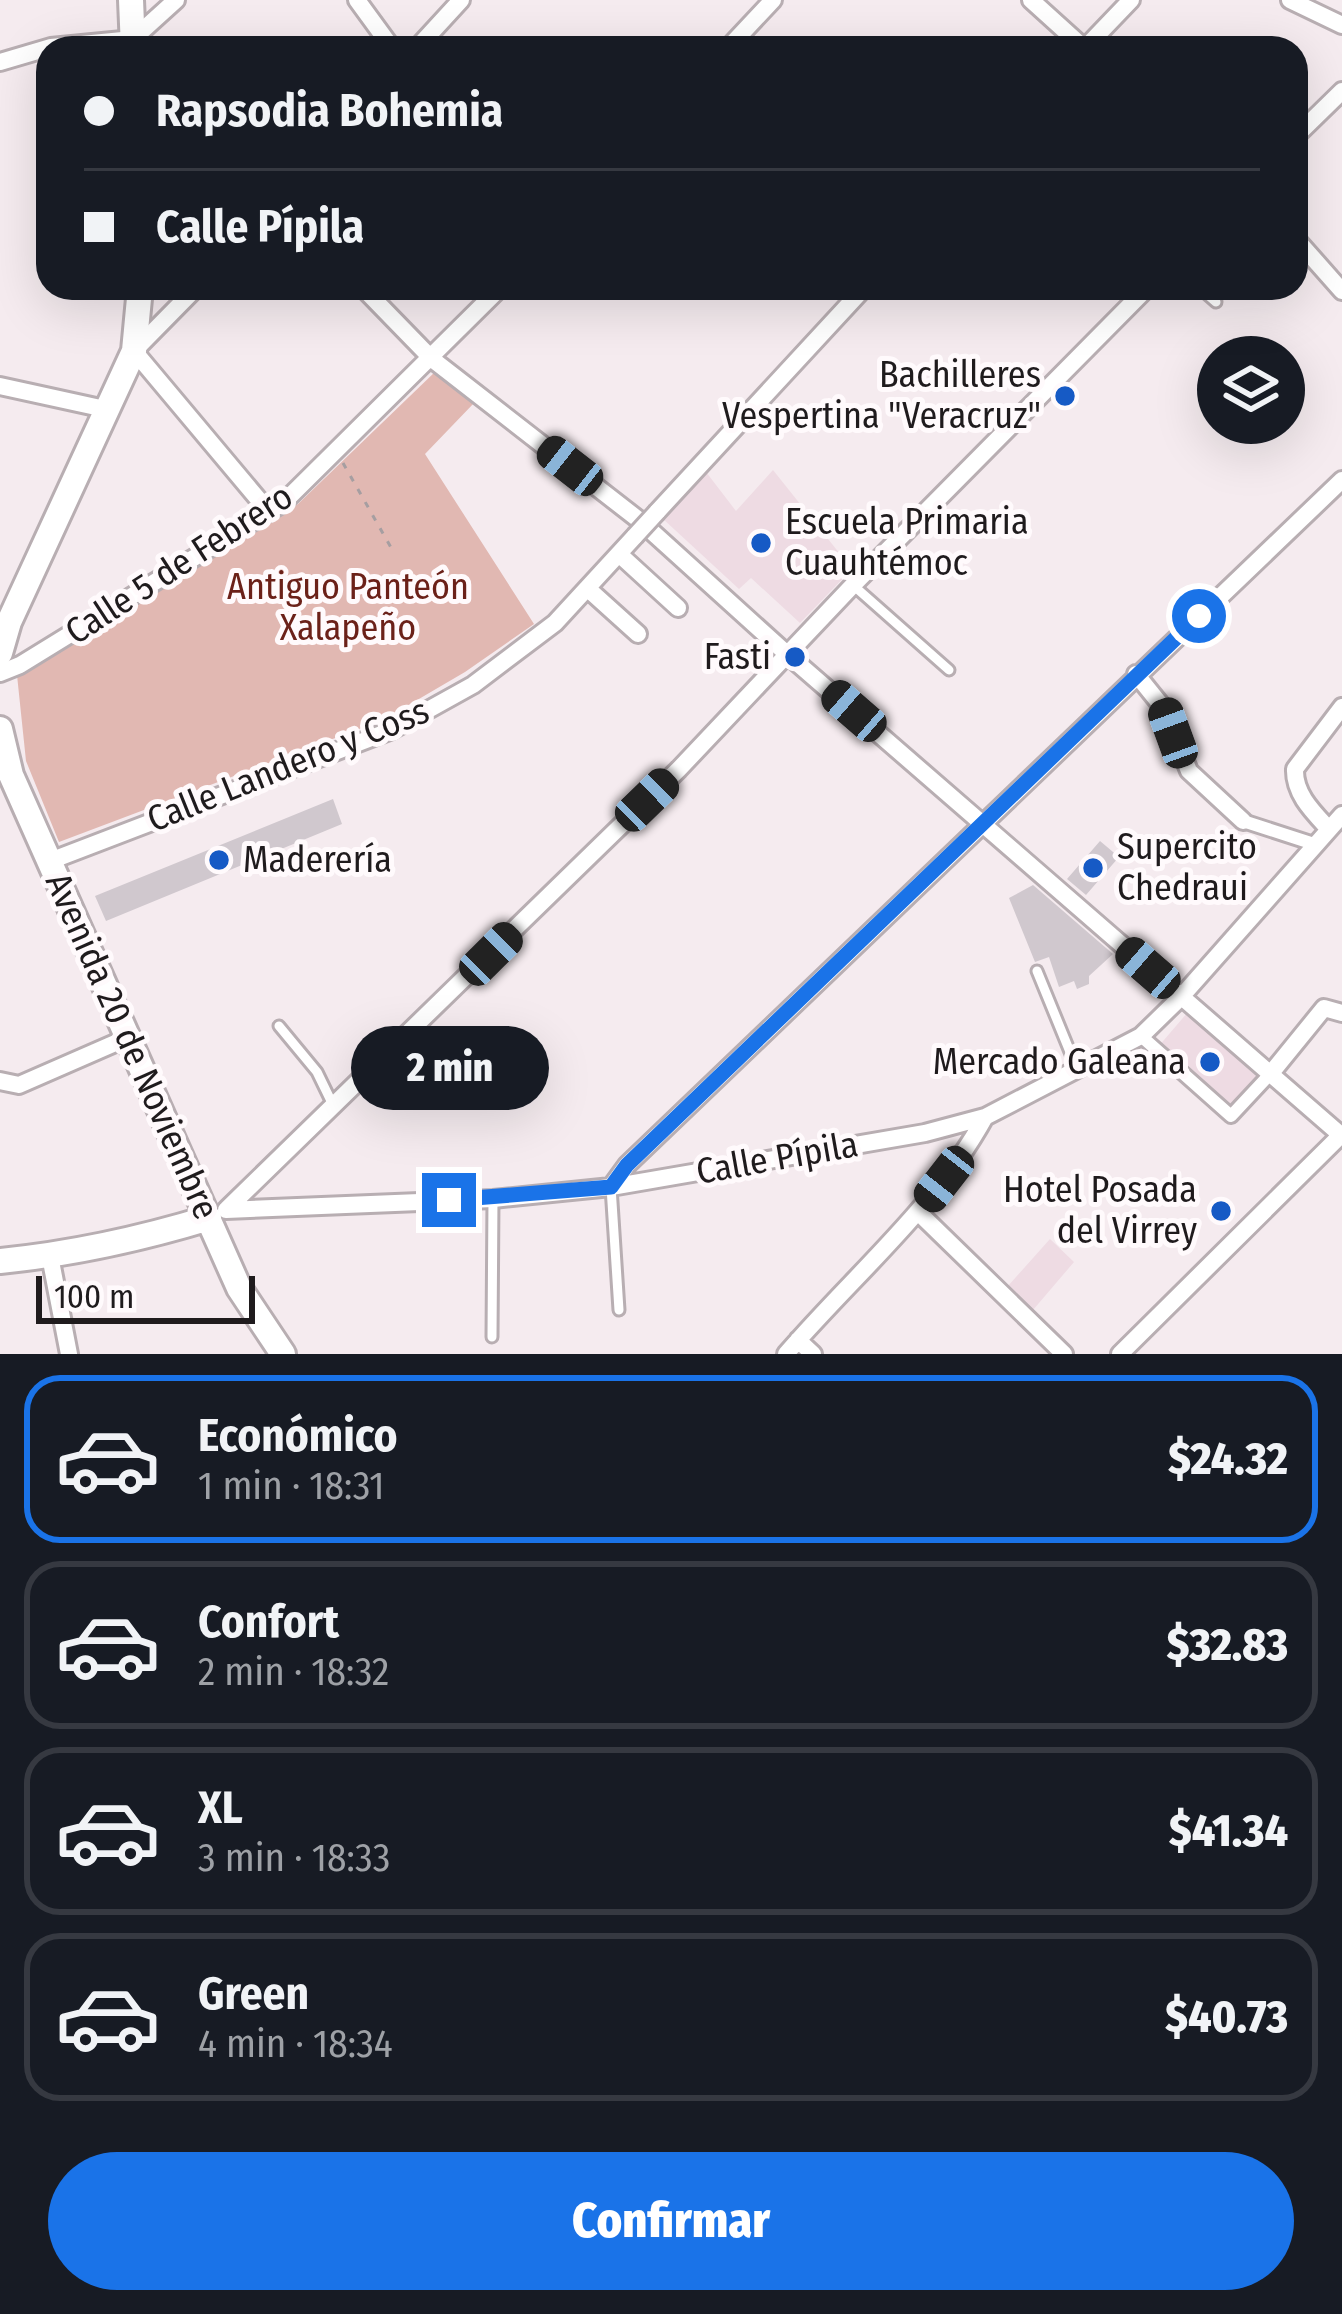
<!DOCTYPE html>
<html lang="es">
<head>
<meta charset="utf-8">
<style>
  :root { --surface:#171b24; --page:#242831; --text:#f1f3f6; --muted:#9ea1a6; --line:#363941; --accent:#1a73e8 }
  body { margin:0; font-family:"Fira Sans Condensed",sans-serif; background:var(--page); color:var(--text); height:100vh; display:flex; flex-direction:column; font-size:45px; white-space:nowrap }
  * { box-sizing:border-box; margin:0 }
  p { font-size:39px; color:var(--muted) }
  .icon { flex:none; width:66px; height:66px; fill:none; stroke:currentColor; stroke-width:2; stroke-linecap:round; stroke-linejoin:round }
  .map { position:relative; height:1354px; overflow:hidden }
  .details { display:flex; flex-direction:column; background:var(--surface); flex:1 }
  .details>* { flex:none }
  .hud { position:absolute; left:36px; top:36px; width:1272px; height:264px; border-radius:36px; box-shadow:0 12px 48px #0002; display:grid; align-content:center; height:264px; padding:0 48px; background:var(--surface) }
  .buttons { position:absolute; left:1197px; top:336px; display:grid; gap:24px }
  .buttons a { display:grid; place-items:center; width:108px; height:108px; border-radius:50%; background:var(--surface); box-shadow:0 12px 48px #0002; font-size:60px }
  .scale { position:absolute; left:36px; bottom:30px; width:219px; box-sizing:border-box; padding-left:12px; border:6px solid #1f1b1d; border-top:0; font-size:33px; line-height:42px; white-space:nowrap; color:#1f1b1d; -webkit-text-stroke:9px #fffafc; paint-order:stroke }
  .end { position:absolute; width:54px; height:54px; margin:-27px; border:15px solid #1a73e8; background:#fff; box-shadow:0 0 0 6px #fff }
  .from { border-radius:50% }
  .bubble { position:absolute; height:84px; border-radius:42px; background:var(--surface); box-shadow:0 12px 48px #0002; font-size:39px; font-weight:800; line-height:84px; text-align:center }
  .car { position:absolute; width:36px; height:72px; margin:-36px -18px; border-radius:15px; box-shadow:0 0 9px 3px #0007; background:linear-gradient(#222 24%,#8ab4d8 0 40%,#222 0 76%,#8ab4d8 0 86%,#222 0) }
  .hud b { display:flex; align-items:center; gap:42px; height:114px; font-size:45px }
  .hud b+b { border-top:3px solid var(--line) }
  .hud i { width:30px; height:30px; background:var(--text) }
  ul { padding:21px 0 0; list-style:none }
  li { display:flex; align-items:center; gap:36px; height:168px; margin:0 24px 18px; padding:0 24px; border:6px solid var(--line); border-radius:36px }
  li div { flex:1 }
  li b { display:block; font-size:45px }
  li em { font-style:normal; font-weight:800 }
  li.on { border-color:var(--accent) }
  li>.icon { width:108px; height:108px; stroke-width:1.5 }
  .action { display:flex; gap:24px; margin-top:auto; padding:24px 48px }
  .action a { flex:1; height:138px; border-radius:72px; background:var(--accent); color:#fff; font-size:48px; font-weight:800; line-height:138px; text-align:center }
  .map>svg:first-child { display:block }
  .built { fill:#eedbe3 }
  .green { fill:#e1b8b2 }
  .building { fill:#d0c8ce }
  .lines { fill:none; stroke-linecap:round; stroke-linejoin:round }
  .service-casing { stroke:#b8aeb2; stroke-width:15 }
  .pedestrian-casing { stroke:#b8aeb2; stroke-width:18 }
  .minor-casing { stroke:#b8aeb2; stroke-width:22 }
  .secondary-casing { stroke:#b8aeb2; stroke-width:30 }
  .path { stroke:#a69ea1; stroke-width:3; stroke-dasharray:6 9; stroke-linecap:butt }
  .service { stroke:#fff; stroke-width:9 }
  .pedestrian { stroke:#fff; stroke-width:12 }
  .minor { stroke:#fff; stroke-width:16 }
  .secondary { stroke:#fff; stroke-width:24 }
  .minor-bridge-casing { stroke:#b8aeb2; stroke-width:22; stroke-linecap:butt }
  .minor-bridge { stroke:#fff; stroke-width:16 }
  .route { stroke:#1a73e8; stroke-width:15 }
  .poi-dot { fill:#165ac5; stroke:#fffafc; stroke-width:4.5 }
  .labels { text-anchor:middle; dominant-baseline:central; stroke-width:10; stroke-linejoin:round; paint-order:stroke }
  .poi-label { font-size:36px; fill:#1f1b1d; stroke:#fffafc; text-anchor:end }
  .street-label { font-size:36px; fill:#1f1b1d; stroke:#fffafc }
  .park-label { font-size:36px; fill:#6b2119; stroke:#fffafc }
</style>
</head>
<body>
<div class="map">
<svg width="1342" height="1354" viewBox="0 0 1342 1354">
  <rect width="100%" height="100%" fill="#f5ebef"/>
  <path class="built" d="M 703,468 L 736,511 L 773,470 L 852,569 L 800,623 L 751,578 L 739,589 L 662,518 Z
    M 1188,1012 L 1262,1076 L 1231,1112 L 1158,1047 Z
    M 1050,1239 L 1074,1262 L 1033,1310 L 1008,1286 Z"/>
  <path class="green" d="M 437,370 L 475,402 L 425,454 L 534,624 L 465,672 L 383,720 L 59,842 L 26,761 L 17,675 L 298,504 Z"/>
  <path class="building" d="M 333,799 L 342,824 L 106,921 L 95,896 Z
    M 1100,841 L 1119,857 L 1086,895 L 1067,879 Z
    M 1033,885 L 1113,954 L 1089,976 L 1089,984 L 1077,989 L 1074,981 L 1059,987 L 1049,957 L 1035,962 L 1009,898 Z"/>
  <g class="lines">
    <g class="service-casing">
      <path id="service" d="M 1200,288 L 1216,302
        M 854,586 L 949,670
        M 1037,971 L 1077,1069
        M 279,1026 L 317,1072 L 334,1107
        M 611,1187 L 619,1310
        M 492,1337 L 493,1199"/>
    </g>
    <g class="pedestrian-casing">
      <path id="pedestrian" d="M 1243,821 L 1314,844
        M 1141,1036 L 1231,1116 L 1272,1072"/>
    </g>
    <g class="minor-casing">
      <path id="minor" d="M 357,0 L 392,48
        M 1031,0 L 1084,48
        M 1290,0 L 1342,25
        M 133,39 L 176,0
        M 417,48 L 461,0
        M 728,48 L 773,0
        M 1085,48 L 1131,0
        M 0,62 L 51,47 L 133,39
        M 1296,136 L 1342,91
        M 1296,239 L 1342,291
        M 196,288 L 134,351 L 269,512
        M 363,288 L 432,359 L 639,520 L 788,655 L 1342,1136
        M 0,386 L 105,409
        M 657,512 L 864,288
        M 619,554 L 678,608
        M 587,588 L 638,634
        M 0,673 L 20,665 L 283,503 L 500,288
        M 1136,674 L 1165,710 L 1189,771 L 1243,821
        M 1327,827 C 1312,811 1294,793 1295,769 L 1342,707
        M 50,861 L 392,730 L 473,685 L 555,623 L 635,536
        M 1272,1072 L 1324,1008 L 1342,1013
        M 0,1081 L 19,1085 L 129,1037
        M 611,1187 L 627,1165 L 1342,480
        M 227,1209 L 679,769 L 853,585 L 1147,288
        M 226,1210 L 493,1199 L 611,1187 L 925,1133 L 985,1117 L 1141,1036 L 1181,997 L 1342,815
        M 918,1212 L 1064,1354
        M 50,1256 L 69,1354
        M 798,1340 L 813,1354
        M 786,1354 C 853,1276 935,1208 985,1117
        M 1120,1354 L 1342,1134"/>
    </g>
    <g class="secondary-casing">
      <path id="secondary" d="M 131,0 L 133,48
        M 0,653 L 9,622 L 134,351 L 140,288
        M 0,729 L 11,775 L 239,1288 L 283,1354
        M 0,1261 C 71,1254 140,1239 209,1218"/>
    </g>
    <path class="path" d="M 343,463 L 393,551"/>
    <use href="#service" class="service"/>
    <use href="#pedestrian" class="pedestrian"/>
    <use href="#minor" class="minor"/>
    <use href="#secondary" class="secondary"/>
    <g class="minor-bridge-casing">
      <path id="minor-bridge" d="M 635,536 L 657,512"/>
    </g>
    <use href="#minor-bridge" class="minor-bridge"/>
  </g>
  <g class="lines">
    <path class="route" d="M 449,1200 L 611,1187 L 627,1165 L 1199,616"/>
  </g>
  <g class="poi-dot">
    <circle cx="1065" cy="396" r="12"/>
    <circle cx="761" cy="543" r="12"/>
    <circle cx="795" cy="657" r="12"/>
    <circle cx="219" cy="860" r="12"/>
    <circle cx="1093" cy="868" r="12"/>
    <circle cx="1210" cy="1062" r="12"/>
    <circle cx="1221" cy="1211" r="12"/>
  </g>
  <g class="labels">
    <g class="poi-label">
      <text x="1041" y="375">Bachilleres<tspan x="1041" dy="41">Vespertina "Veracruz"</tspan></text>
      <text x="785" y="522" text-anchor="start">Escuela Primaria<tspan x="785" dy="41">Cuauhtémoc</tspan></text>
      <text x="771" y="657">Fasti</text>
      <text x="1117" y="847" text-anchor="start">Supercito<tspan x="1117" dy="41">Chedraui</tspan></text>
      <text x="243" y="860" text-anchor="start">Maderería</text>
      <text x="1186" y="1062">Mercado Galeana</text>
      <text x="1197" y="1190">Hotel Posada<tspan x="1197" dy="41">del Virrey</tspan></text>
    </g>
    <g class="street-label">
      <text transform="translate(179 564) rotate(-33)">Calle 5 de Febrero</text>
      <text transform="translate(288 765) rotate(-22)">Calle Landero y Coss</text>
      <text transform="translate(132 1046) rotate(66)">Avenida 20 de Noviembre</text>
      <text transform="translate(777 1158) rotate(-10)">Calle Pípila</text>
    </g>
    <g class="park-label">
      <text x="348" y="587">Antiguo Panteón<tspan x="348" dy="41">Xalapeño</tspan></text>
    </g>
  </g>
</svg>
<div class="buttons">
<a><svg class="icon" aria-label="layers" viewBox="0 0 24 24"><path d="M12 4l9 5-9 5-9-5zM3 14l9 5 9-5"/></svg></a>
</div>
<div class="scale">100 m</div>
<i class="end from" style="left:1199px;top:616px"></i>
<i class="end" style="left:449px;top:1200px"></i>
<div class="bubble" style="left:351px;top:1026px;width:198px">2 min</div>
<i class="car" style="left:570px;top:466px;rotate:308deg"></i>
<i class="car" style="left:854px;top:711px;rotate:311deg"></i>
<i class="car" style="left:1173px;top:733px;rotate:340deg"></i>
<i class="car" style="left:647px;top:800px;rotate:46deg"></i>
<i class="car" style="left:491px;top:954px;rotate:45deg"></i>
<i class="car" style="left:1148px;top:968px;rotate:311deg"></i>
<i class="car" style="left:944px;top:1179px;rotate:218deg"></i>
<div class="hud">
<b><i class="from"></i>Rapsodia Bohemia</b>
<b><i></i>Calle Pípila</b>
</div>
</div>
<section class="details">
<ul>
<li class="on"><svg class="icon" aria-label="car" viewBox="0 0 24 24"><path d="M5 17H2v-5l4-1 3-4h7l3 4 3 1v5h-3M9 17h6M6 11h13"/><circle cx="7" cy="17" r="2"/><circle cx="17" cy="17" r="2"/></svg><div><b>Económico</b><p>1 min · 18:31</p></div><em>$24.32</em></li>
<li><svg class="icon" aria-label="car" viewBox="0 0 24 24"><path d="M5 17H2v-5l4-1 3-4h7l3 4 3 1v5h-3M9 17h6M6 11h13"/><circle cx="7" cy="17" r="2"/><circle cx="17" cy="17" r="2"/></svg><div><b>Confort</b><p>2 min · 18:32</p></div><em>$32.83</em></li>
<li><svg class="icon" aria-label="car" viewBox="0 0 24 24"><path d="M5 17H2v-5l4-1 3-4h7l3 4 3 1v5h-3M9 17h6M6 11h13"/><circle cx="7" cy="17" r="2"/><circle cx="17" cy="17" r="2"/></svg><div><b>XL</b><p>3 min · 18:33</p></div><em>$41.34</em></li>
<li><svg class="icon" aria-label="car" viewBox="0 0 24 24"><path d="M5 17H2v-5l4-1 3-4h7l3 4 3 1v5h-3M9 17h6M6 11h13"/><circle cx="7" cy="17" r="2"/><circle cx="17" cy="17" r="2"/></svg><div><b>Green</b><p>4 min · 18:34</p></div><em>$40.73</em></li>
</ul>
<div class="action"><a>Confirmar</a></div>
</section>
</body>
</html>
